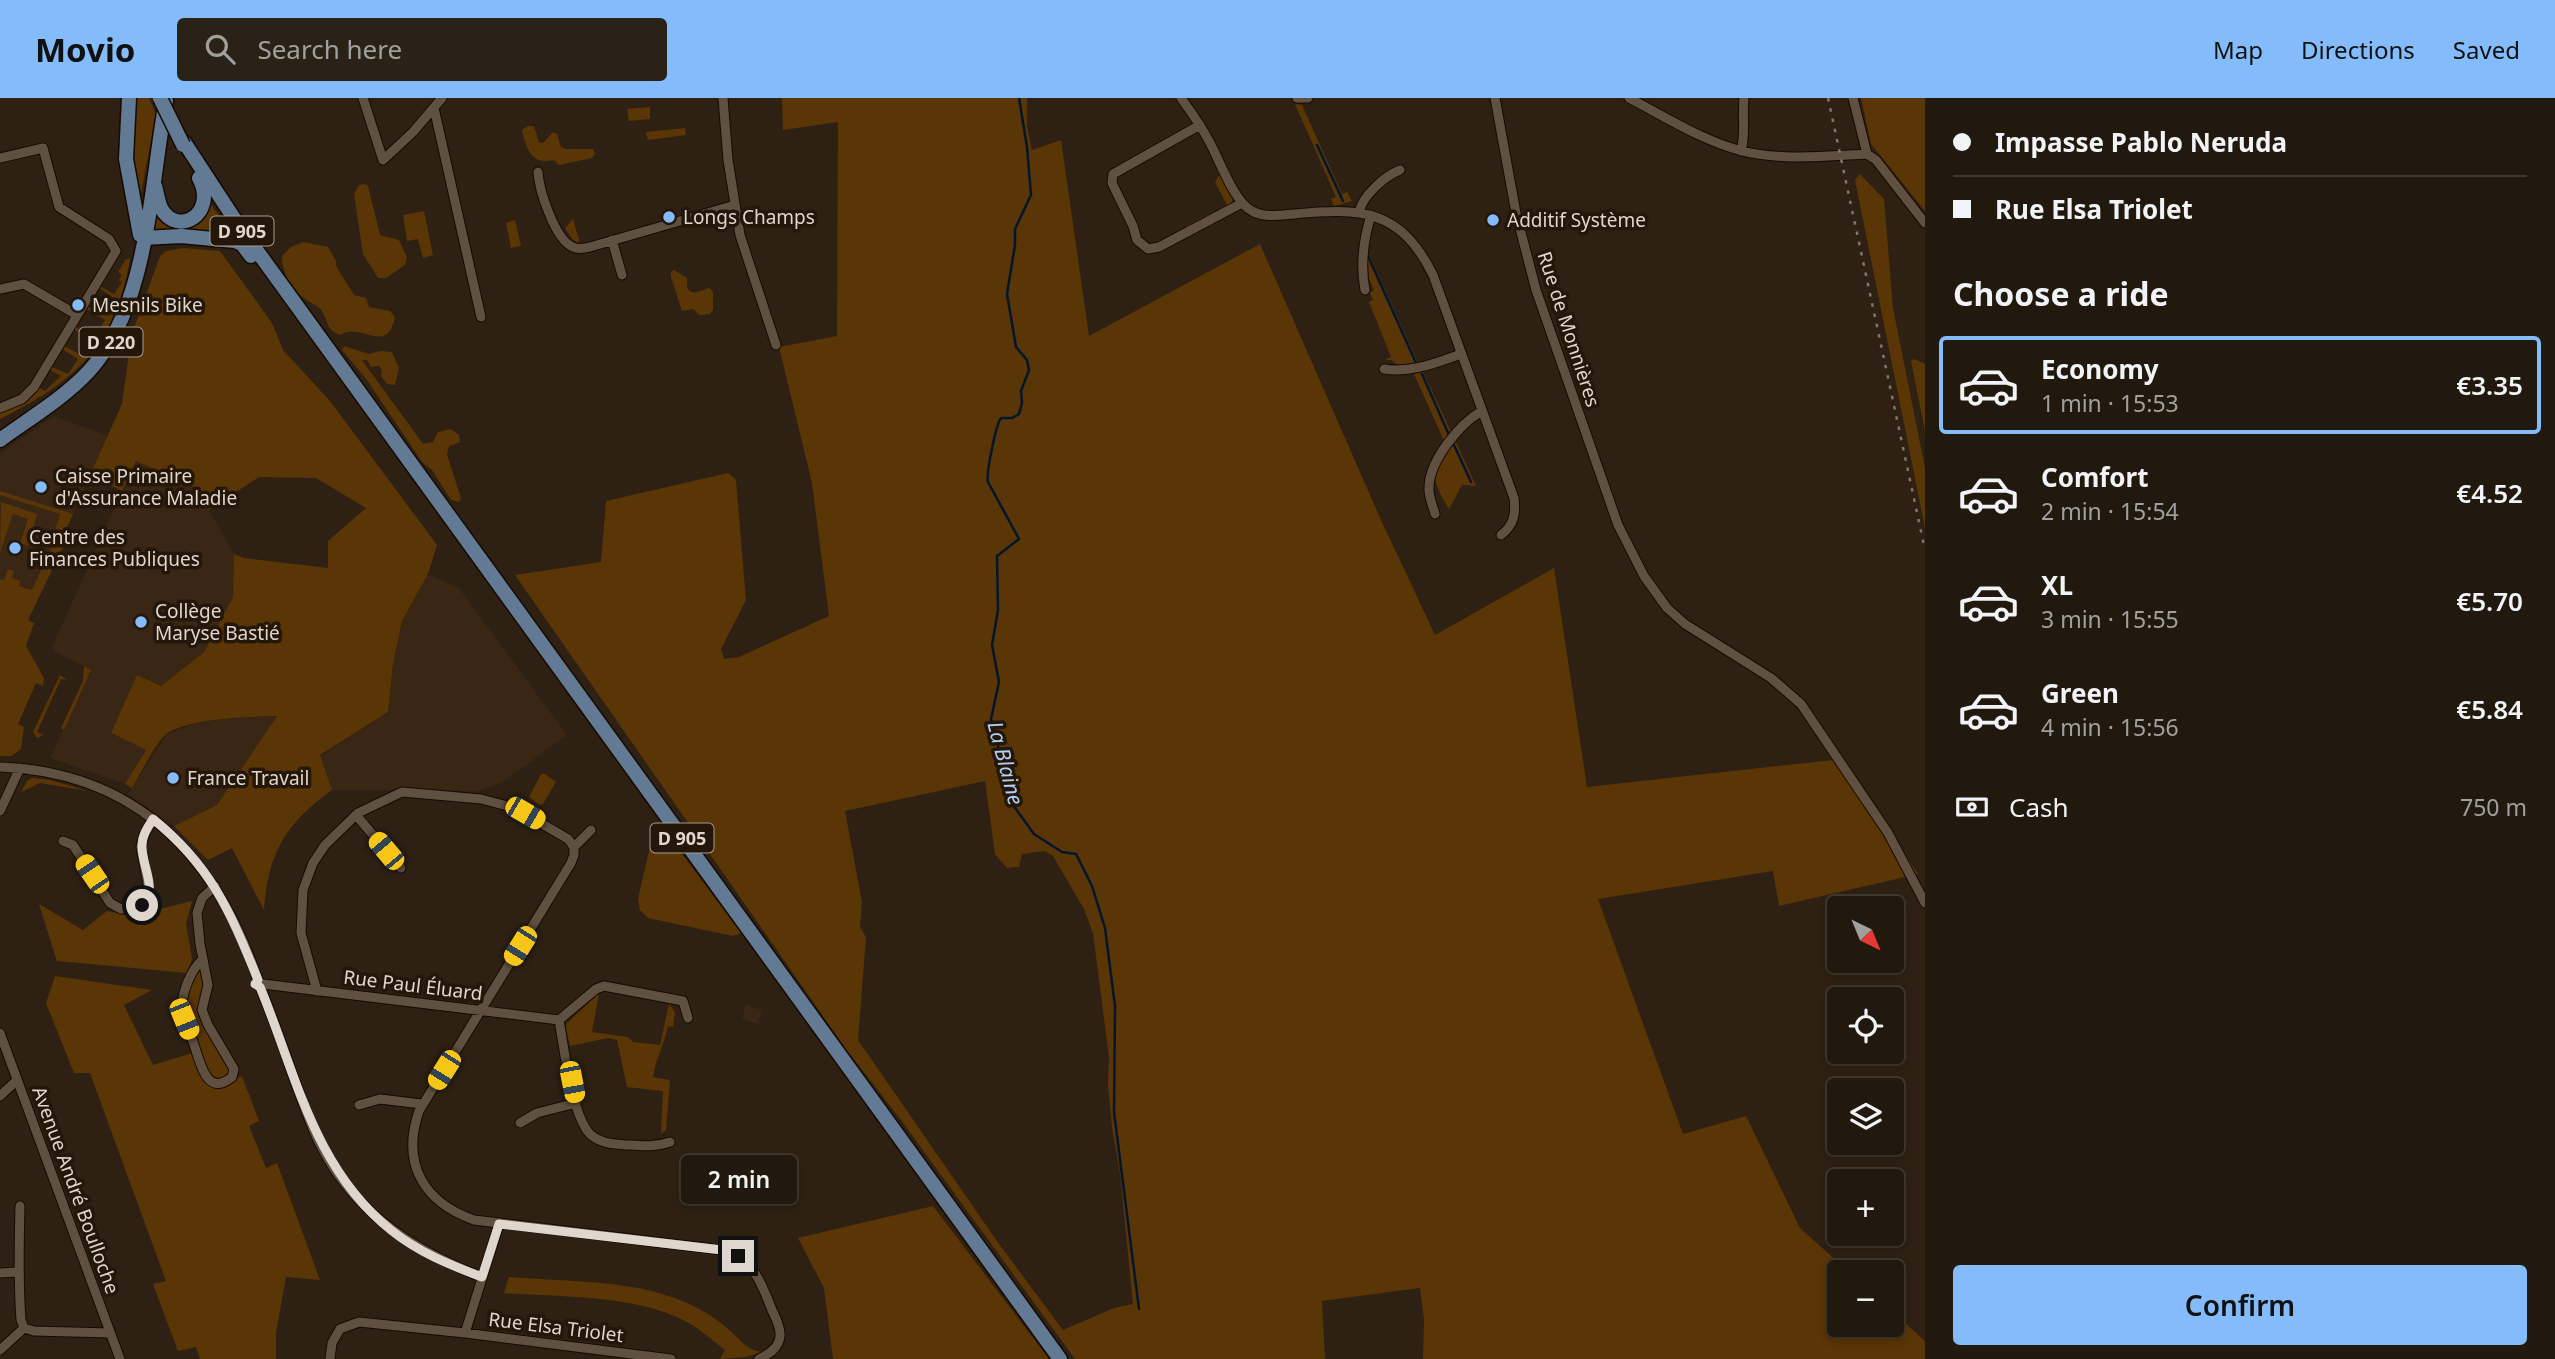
<!DOCTYPE html>
<html lang="en">
<head>
<meta charset="utf-8">
<style>
  :root { --surface:#22190e; --page:#2a2217; --text:#f1f3f6; --muted:#a2a09e; --line:#3f382e; --accent:#84bcfb }
  body { margin:0; font-family:"Noto Sans",sans-serif; background:var(--page); color:var(--text); height:100vh; display:flex; flex-direction:column; font-size:26px; white-space:nowrap }
  * { box-sizing:border-box; margin:0 }
  p { font-size:23px; color:var(--muted) }
  .icon { flex:none; width:38px; height:38px; fill:none; stroke:currentColor; stroke-width:2; stroke-linecap:round; stroke-linejoin:round }
  .map { position:relative; flex:1; overflow:hidden }
  .details { display:flex; flex-direction:column; background:var(--surface); width:630px }
  .details>* { flex:none }
  .hud { display:grid; align-content:center; height:154px; padding:0 28px; background:var(--surface) }
  .needle { width:46px; rotate:137deg }
  .buttons { position:absolute; left:1827px; top:798px; display:grid; gap:14px }
  .buttons a { display:grid; place-items:center; width:77px; height:77px; border-radius:7px; background:var(--surface); box-shadow:0 4px 10px #0003,0 0 0 2px var(--line); font-size:35px }
  .end { position:absolute; width:32px; height:32px; margin:-16px; border:9px solid #dfd6cd; background:#111; box-shadow:0 0 0 4px #111 }
  .from { border-radius:50% }
  .bubble { position:absolute; height:49px; border-radius:7px; background:var(--surface); box-shadow:0 4px 10px #0003,0 0 0 2px var(--line); font-size:23px; font-weight:600; line-height:49px; text-align:center }
  .car { position:absolute; width:21px; height:42px; margin:-21px -10px; border-radius:9px; box-shadow:0 0 5px 2px #0007; background:linear-gradient(#f5c518 24%,#345 0 40%,#f5c518 0 76%,#345 0 86%,#f5c518 0) }
  .hud b { display:flex; align-items:center; gap:24px; height:66px; font-size:26px }
  .hud b+b { border-top:2px solid var(--line) }
  .hud i { width:18px; height:18px; background:var(--text) }
  ul { padding:0; list-style:none }
  li { display:flex; align-items:center; gap:21px; height:98px; margin:0 14px 10px; padding:0 14px; border:4px solid transparent; border-radius:7px }
  li div { flex:1 }
  li b { display:block; font-size:26px }
  li em { font-style:normal; font-weight:600 }
  li.on { border-color:var(--accent) }
  li>.icon { width:63px; height:63px; stroke-width:1.5 }
  h2 { padding:0 28px; font-size:32px; line-height:84px }
  .pay { display:flex; align-items:center; gap:18px; height:77px; padding:0 28px; font-size:26px }
  .pay p { margin-inline-start:auto }
  .primary-button { display:flex; gap:14px; margin-top:auto; padding:14px 28px }
  .primary-button a { flex:1; height:80px; border-radius:7px; background:var(--accent); color:#111; font-size:28px; font-weight:600; line-height:80px; text-align:center }
  header { display:flex; align-items:center; gap:42px; box-sizing:border-box; height:98px; padding:0 35px; background:var(--accent); color:#111 }
  header strong { font-size:33px }
  nav { display:flex; gap:38px; margin-inline-start:auto; font-size:24px }
  .search { width:490px; height:63px; background:var(--page); display:flex; align-items:center; gap:18px; box-sizing:border-box; padding:0 24px; border-radius:7px; color:var(--muted); font-size:26px }
  main { display:flex; flex:1; min-height:0 }
  .map>svg:first-child { display:block }
  .built { fill:#392614 }
  .green { fill:#5a3506; fill-rule:evenodd }
  .lines { fill:none; stroke-linecap:round; stroke-linejoin:round }
  .stream { stroke:#03162c; stroke-width:2.5 }
  .street-casing { stroke:#160a01; stroke-width:11 }
  .primary-casing { stroke:#160a01; stroke-width:17 }
  .street { stroke:#5f5041; stroke-width:9 }
  .primary { stroke:#637a95; stroke-width:14 }
  .rail { stroke:#81766b; stroke-width:2.5; stroke-dasharray:3.5 7; stroke-linecap:butt }
  .primary-bridge-casing { stroke:#160a01; stroke-width:17; stroke-linecap:butt }
  .primary-bridge { stroke:#637a95; stroke-width:14 }
  .route { stroke:#dfd6cd; stroke-width:9 }
  .poi-dot { fill:#84bcfb; stroke:#24170a; stroke-width:2.5 }
  .labels { text-anchor:middle; dominant-baseline:central; stroke-width:7; stroke-linejoin:round; paint-order:stroke }
  .shield { fill:#24170a; stroke:#a79d92; stroke-width:2 }
  .shield-label { font-size:18px; font-weight:bold; fill:#dfd6cd }
  .poi-label { font-size:19px; fill:#dfd6cd; stroke:#24170a; text-anchor:start }
  .street-label { font-size:19px; fill:#dfd6cd; stroke:#24170a }
  .water-label { font-size:21px; font-style:italic; fill:#afcff4; stroke:#24170a }
</style>
</head>
<body>
<header>
<strong>Movio</strong>
<div class="search"><svg class="icon" aria-label="search" viewBox="0 0 24 24"><circle cx="10" cy="10" r="6"/><path d="M15 15l6 6"/></svg>Search here</div>
<nav><a>Map</a><a>Directions</a><a>Saved</a></nav>
</header>
<main>
<div class="map">
<svg width="1925" height="1261" viewBox="0 0 1925 1261">
  <rect width="100%" height="100%" fill="#2e2113"/>
  <path class="built" d="M 54,318 L 108,338 L 19,537 L 0,538 L 0,355 Z
    M 136,363 L 196,390 L 236,459 L 233,499 L 204,554 L 161,588 L 137,578 L 111,635 L 146,652 L 125,686 L 50,660 L 91,572 L 53,553 L 52,549 Z
    M 428,476 L 459,490 L 567,637 L 503,684 L 478,693 L 332,692 L 320,658 L 388,614 L 393,566 L 402,523 Z
    M 277,618 L 217,707 L 174,728 L 128,696 L 167,636 L 193,626 L 224,621 Z
    M 746,907 L 762,912 L 758,926 L 742,921 Z"/>
  <path class="green" d="M 133,0 L 149,0 L 156,16 L 140,101 L 131,68 Z
    M 782,0 L 1027,0 L 1027,29 L 1032,52 L 1061,42 L 1089,238 L 1260,146 L 1381,422 L 1435,537 L 1554,470 L 1587,689 L 1842,661 L 1918,776 L 1779,808 L 1773,773 L 1598,801 L 1683,1036 L 1746,1018 L 1800,1130 L 1849,1174 L 1839,1174 L 1839,1227 L 1892,1227 L 1892,1213 L 1925,1243 L 1925,1261 L 1423,1261 L 1424,1221 L 1420,1190 L 1322,1203 L 1325,1261 L 1075,1261 L 901,1022 L 846,951 L 515,477 L 601,464 L 606,403 L 728,375 L 736,382 L 746,502 L 721,551 L 724,561 L 739,559 L 829,518 L 812,385 L 779,249 L 837,238 L 838,24 L 783,32 ZM 985,683 L 995,756 L 1007,770 L 1019,769 L 1022,756 L 1045,753 L 1053,758 L 1084,811 L 1093,835 L 1109,959 L 1108,986 L 1112,1029 L 1120,1075 L 1133,1206 L 1114,1210 L 1063,1232 L 999,1146 L 858,942 L 866,839 L 860,829 L 862,804 L 845,713 Z
    M 1861,0 L 1925,0 L 1925,113 L 1871,46 Z
    M 1295,6 L 1302,7 L 1342,96 L 1347,94 L 1352,103 L 1334,108 L 1331,101 L 1336,99 Z
    M 650,9 L 650,21 L 629,23 L 627,11 Z
    M 528,28 L 534,28 L 539,44 L 543,45 L 553,34 L 557,36 L 561,49 L 566,51 L 593,51 L 595,56 L 592,60 L 559,67 L 555,63 C 551,62 547,63 544,63 C 529,62 525,45 522,32 Z
    M 685,30 L 686,37 L 648,42 L 646,34 Z
    M 1220,76 L 1223,76 L 1234,98 L 1230,108 L 1186,130 L 1186,128 L 1227,107 L 1215,84 Z
    M 1860,76 L 1884,101 L 1893,210 L 1925,370 L 1925,430 L 1855,82 Z
    M 365,86 L 368,88 L 380,137 L 399,142 L 407,159 L 405,167 L 386,180 L 378,180 L 363,156 L 354,96 L 359,87 Z
    M 211,107 L 230,131 L 229,136 L 156,133 L 153,130 L 155,113 L 169,123 Z
    M 424,113 L 433,157 L 423,160 L 418,141 L 407,143 L 403,117 Z
    M 573,121 L 579,142 L 578,145 L 572,141 L 565,130 Z
    M 515,122 L 521,148 L 511,150 L 506,125 Z
    M 303,144 L 328,149 L 336,163 L 336,168 L 354,197 L 366,200 L 369,209 L 390,213 L 395,219 C 387,259 360,223 341,237 C 326,233 329,224 322,213 C 318,207 309,205 304,200 C 292,190 281,173 282,158 L 291,149 Z
    M 183,150 L 220,153 L 272,225 L 283,252 L 330,303 L 437,447 L 428,476 L 402,523 L 393,566 L 388,614 L 320,657 L 332,692 C 286,725 268,755 264,812 L 232,750 L 208,762 L 174,728 L 217,707 L 277,618 C 251,619 183,620 164,638 C 154,648 140,677 132,690 L 125,686 L 146,652 L 111,635 L 137,577 L 161,588 L 204,554 L 233,499 L 234,456 L 244,460 L 328,470 L 328,443 L 366,410 L 316,380 L 259,379 L 208,412 L 196,390 L 136,363 L 122,393 L 90,377 L 122,306 L 130,248 L 125,246 L 135,227 L 160,158 L 166,153 Z
    M 1366,150 L 1418,265 L 1428,264 L 1399,268 L 1391,262 L 1385,262 L 1391,259 L 1369,204 L 1373,202 L 1370,195 L 1374,192 L 1365,172 Z
    M 126,161 L 130,161 C 115,248 76,283 0,321 L 0,314 L 23,305 L 38,289 L 45,293 L 61,278 L 50,272 L 52,269 L 68,276 L 78,261 L 62,251 L 64,248 L 83,258 L 93,242 L 73,231 L 75,228 L 95,239 L 105,222 L 85,210 L 87,208 L 105,217 L 115,201 L 99,190 L 100,188 L 114,196 L 122,184 L 119,182 L 122,177 L 118,174 Z
    M 674,172 L 687,180 L 687,189 C 692,200 702,191 710,190 L 713,194 L 713,212 L 710,216 L 699,217 L 693,211 L 682,213 L 671,179 L 671,174 Z
    M 344,248 L 369,256 L 381,253 L 392,254 L 399,270 L 395,287 L 387,286 L 381,278 L 382,272 L 379,268 L 371,269 L 367,262 L 362,262 L 423,346 L 433,344 L 438,334 L 451,331 L 459,337 L 460,344 L 449,348 L 447,357 L 461,400 L 459,404 L 451,402 L 432,372 L 422,364 L 367,282 L 342,252 Z
    M 1914,261 L 1925,266 L 1925,333 L 1911,263 Z
    M 1423,274 L 1453,338 L 1445,345 L 1414,276 Z
    M 1455,342 L 1476,388 L 1462,387 L 1449,411 C 1427,375 1433,373 1455,342 Z
    M 0,393 L 73,416 L 63,439 L 59,437 L 56,429 L 60,416 L 0,397 Z
    M 1,404 L 37,416 L 29,448 L 20,445 L 28,421 L 13,416 L 0,455 Z
    M 60,444 L 64,447 L 28,522 L 34,525 L 26,548 L 44,580 L 43,588 L 36,585 L 18,626 L 24,629 L 21,651 L 12,658 L 0,658 L 0,481 L 4,482 L 8,471 L 14,473 L 12,480 L 20,483 L 19,488 L 32,492 L 53,446 Z
    M 84,568 L 91,572 L 64,632 L 61,630 L 83,583 Z
    M 60,577 L 67,582 L 61,581 L 37,634 L 43,637 L 37,640 L 33,634 Z
    M 541,676 L 545,676 L 556,684 L 543,706 L 539,707 L 529,699 Z
    M 32,680 L 50,682 L 88,693 L 40,685 L 21,694 L 27,683 Z
    M 661,728 L 741,835 L 733,838 L 648,820 L 640,812 L 638,801 L 653,736 Z
    M 192,803 L 186,826 L 192,861 L 187,875 L 57,863 L 39,806 L 83,832 L 107,813 L 131,818 Z
    M 200,869 L 205,886 L 200,907 L 230,969 L 228,978 L 220,982 L 209,978 L 186,917 C 184,899 191,884 200,869 Z
    M 55,878 L 152,892 L 124,907 L 153,967 L 192,955 L 202,978 L 227,986 L 242,978 L 259,1023 L 249,1028 L 266,1070 L 277,1065 L 320,1182 L 286,1179 L 276,1235 L 276,1261 L 200,1261 L 196,1249 L 178,1253 L 153,1186 L 166,1183 L 90,975 L 74,975 L 46,905 Z
    M 599,895 L 592,934 L 628,939 L 633,944 L 660,947 L 669,906 L 675,914 L 673,929 L 668,928 C 664,947 656,960 653,979 L 670,982 L 666,1032 L 661,1036 L 663,993 L 627,989 L 617,942 L 608,940 L 570,948 L 566,931 L 567,925 Z
    M 933,1108 L 1049,1261 L 833,1261 L 824,1190 L 798,1140 Z
    M 509,1179 C 557,1183 620,1182 665,1197 C 686,1203 710,1215 727,1230 C 739,1240 745,1251 761,1254 L 746,1259 L 720,1261 L 725,1252 C 712,1242 699,1230 685,1223 C 636,1197 560,1199 504,1195 Z"/>
  <g class="lines">
    <path class="stream" d="M 1019,0 L 1027,49 L 1031,97 L 1015,131 L 1015,147 L 1007,196 L 1016,249 L 1027,262 L 1029,272 L 1021,293 L 1022,305 L 1019,316 L 1012,320 L 1001,320 C 996,326 986,375 988,384 L 1019,441 L 997,458 L 998,512 L 992,547 L 999,584 L 991,621 L 1013,707 L 1034,736 L 1062,754 L 1076,756 L 1092,788 L 1105,830 L 1115,908 L 1114,1014 L 1139,1211
      M 1317,47 L 1343,103
      M 1368,158 L 1416,265
      M 1422,276 L 1449,337
      M 1454,347 L 1471,384"/>
    <g class="street-casing">
      <path id="street" d="M 363,0 L 383,62 L 413,34 L 442,0
        M 723,0 L 728,62 L 740,137 L 776,247
        M 1181,0 C 1192,15 1202,29 1210,45 C 1220,63 1234,104 1252,113 C 1264,120 1281,117 1294,116 C 1360,110 1400,110 1433,177 L 1514,400 C 1516,416 1514,427 1501,437
        M 1297,0 L 1308,0
        M 1495,0 L 1516,115 L 1536,192 L 1618,427 L 1644,478 L 1667,510 L 1685,526 L 1771,580 L 1801,606 L 1888,735 L 1925,805
        M 1629,0 C 1665,19 1703,43 1742,53 C 1782,63 1827,58 1867,56 L 1876,62 L 1925,125
        M 1853,0 L 1867,56
        M 434,10 L 481,219
        M 1200,27 L 1113,76 L 1112,85 L 1133,128 L 1137,142 L 1148,151 L 1159,149 L 1242,105
        M 1741,53 C 1746,36 1742,18 1744,0
        M 0,60 L 43,50 L 59,109 L 109,141 L 116,153 L 34,289 L 22,301 L 0,310
        M 538,74 C 539,92 555,142 573,149 C 579,152 584,150 590,149 L 735,107
        M 1359,114 C 1363,97 1385,78 1400,72
        M 612,142 L 622,177
        M 0,191 L 24,186 L 77,217
        M 1365,192 C 1360,166 1363,143 1371,117
        M 1384,271 C 1412,275 1435,265 1461,256
        M 1435,416 C 1433,408 1428,398 1429,389 C 1430,362 1459,326 1482,313
        M 0,669 C 136,674 216,758 258,882
        M 0,713 L 20,670
        M 356,717 L 401,770
        M 63,743 L 73,747 L 110,805 L 121,811 L 138,809 L 145,805 L 150,797 L 141,749 L 144,737 L 153,721
        M 574,749 L 574,757 L 571,765 L 419,1013 C 401,1065 423,1104 474,1122 L 722,1152 C 753,1160 761,1184 772,1212 C 775,1219 781,1229 780,1238 C 779,1250 769,1256 759,1261
        M 574,749 L 591,732
        M 202,862 C 191,872 183,892 182,907 C 181,920 189,932 193,944 C 200,961 205,1001 232,979 L 234,971 L 208,927 L 202,912 L 208,887 L 200,846 L 197,815 L 202,800 L 215,788
        M 263,886 L 559,922 L 596,891 L 604,888 L 683,903 L 688,920
        M 260,889 C 280,936 294,984 313,1031 C 345,1108 407,1150 482,1179
        M 317,893 L 301,835 L 303,792 L 313,765 L 325,747 L 358,715 L 402,694 L 481,701 L 515,710 L 568,741 L 574,749
        M 559,922 C 564,949 572,1020 591,1037 C 602,1046 614,1046 627,1047 C 643,1048 656,1049 670,1044
        M 0,935 L 120,1261
        M 0,998 L 16,983
        M 359,1007 L 380,1001 L 422,1006
        M 520,1025 L 537,1015 L 576,1005
        M 20,1108 C 19,1146 18,1184 21,1222 L 24,1230
        M 0,1175 L 17,1174
        M 24,1230 L 34,1233 L 110,1235
        M 465,1235 L 499,1126
        M 0,1252 L 24,1230
        M 330,1261 L 332,1245 L 340,1231 L 359,1224 L 465,1235 L 671,1261"/>
    </g>
    <g class="primary-casing">
      <path id="primary" d="M 129,0 L 126,61 L 140,137
        M 184,44 L 239,128 L 1060,1261
        M 155,88 C 157,95 158,103 161,110 C 177,140 218,116 199,80
        M 143,140 L 181,138 L 235,143 L 242,146 L 251,158
        M 0,342 C 30,320 64,300 89,273 C 149,207 150,88 166,3"/>
    </g>
    <use href="#street" class="street"/>
    <use href="#primary" class="primary"/>
    <path class="rail" d="M 1828,0 L 1925,452"/>
    <g class="primary-bridge-casing">
      <path id="primary-bridge" d="M 160,0 L 183,47"/>
    </g>
    <use href="#primary-bridge" class="primary-bridge"/>
  </g>
  <g class="lines">
    <path class="route" d="M 142,807 C 159,792 141,767 142,747 C 142,737 148,729 153,721 C 210,767 229,811 256,877 L 258,882 L 255,886 L 260,889 C 296,976 314,1071 391,1132 C 418,1154 450,1167 482,1179 L 499,1126 L 722,1152 L 738,1158"/>
  </g>
  <g class="poi-dot">
    <circle cx="669" cy="119" r="7"/>
    <circle cx="1493" cy="122" r="7"/>
    <circle cx="78" cy="207" r="7"/>
    <circle cx="41" cy="389" r="7"/>
    <circle cx="15" cy="450" r="7"/>
    <circle cx="141" cy="524" r="7"/>
    <circle cx="173" cy="680" r="7"/>
  </g>
  <g class="labels">
    <g class="shield">
      <rect x="210.5" y="118.5" width="63" height="29" rx="5"/>
      <rect x="79.5" y="229.5" width="63" height="29" rx="5"/>
      <rect x="650.5" y="725.5" width="63" height="29" rx="5"/>
    </g>
    <g class="shield-label">
      <text x="242" y="133">D 905</text>
      <text x="111" y="244">D 220</text>
      <text x="682" y="740">D 905</text>
    </g>
    <g class="poi-label">
      <text x="683" y="119">Longs Champs</text>
      <text x="1507" y="122">Additif Système</text>
      <text x="92" y="207">Mesnils Bike</text>
      <text x="55" y="378">Caisse Primaire<tspan x="55" dy="22">d'Assurance Maladie</tspan></text>
      <text x="29" y="439">Centre des<tspan x="29" dy="22">Finances Publiques</tspan></text>
      <text x="155" y="513">Collège<tspan x="155" dy="22">Maryse Bastié</tspan></text>
      <text x="187" y="680">France Travail</text>
    </g>
    <g class="street-label">
      <text transform="translate(1569 231) rotate(72)">Rue de Monnières</text>
      <text transform="translate(413 887) rotate(7)">Rue Paul Éluard</text>
      <text transform="translate(76 1092) rotate(70)">Avenue André Boulloche</text>
      <text transform="translate(556 1229) rotate(7)">Rue Elsa Triolet</text>
    </g>
    <g class="water-label">
      <text transform="translate(1006 665) rotate(75)">La Blaine</text>
    </g>
  </g>
</svg>
<div class="buttons">
<a><svg class="needle" viewBox="-14 -14 28 28"><path d="M0-13l5 13h-10z" fill="#e53935"/><path d="M0 13l5-13h-10z" fill="#a2a09e"/></svg></a>
<a><svg class="icon" aria-label="locate" viewBox="0 0 24 24"><circle cx="12" cy="12" r="6"/><path d="M12 2v4M12 18v4M2 12h4M18 12h4"/></svg></a>
<a><svg class="icon" aria-label="layers" viewBox="0 0 24 24"><path d="M12 4l9 5-9 5-9-5zM3 14l9 5 9-5"/></svg></a>
<a>+</a>
<a>−</a>
</div>
<i class="end from" style="left:142px;top:807px"></i>
<i class="end" style="left:738px;top:1158px"></i>
<div class="bubble" style="left:681px;top:1057px;width:116px">2 min</div>
<i class="car" style="left:525px;top:715px;rotate:120deg"></i>
<i class="car" style="left:386px;top:753px;rotate:320deg"></i>
<i class="car" style="left:92px;top:776px;rotate:326deg"></i>
<i class="car" style="left:520px;top:848px;rotate:212deg"></i>
<i class="car" style="left:184px;top:921px;rotate:158deg"></i>
<i class="car" style="left:444px;top:972px;rotate:212deg"></i>
<i class="car" style="left:572px;top:984px;rotate:169deg"></i>
</div>
<section class="details">
<div class="hud">
<b><i class="from"></i>Impasse Pablo Neruda</b>
<b><i></i>Rue Elsa Triolet</b>
</div>
<h2>Choose a ride</h2>
<ul>
<li class="on"><svg class="icon" aria-label="car" viewBox="0 0 24 24"><path d="M5 17H2v-5l4-1 3-4h7l3 4 3 1v5h-3M9 17h6M6 11h13"/><circle cx="7" cy="17" r="2"/><circle cx="17" cy="17" r="2"/></svg><div><b>Economy</b><p>1 min · 15:53</p></div><em>€3.35</em></li>
<li><svg class="icon" aria-label="car" viewBox="0 0 24 24"><path d="M5 17H2v-5l4-1 3-4h7l3 4 3 1v5h-3M9 17h6M6 11h13"/><circle cx="7" cy="17" r="2"/><circle cx="17" cy="17" r="2"/></svg><div><b>Comfort</b><p>2 min · 15:54</p></div><em>€4.52</em></li>
<li><svg class="icon" aria-label="car" viewBox="0 0 24 24"><path d="M5 17H2v-5l4-1 3-4h7l3 4 3 1v5h-3M9 17h6M6 11h13"/><circle cx="7" cy="17" r="2"/><circle cx="17" cy="17" r="2"/></svg><div><b>XL</b><p>3 min · 15:55</p></div><em>€5.70</em></li>
<li><svg class="icon" aria-label="car" viewBox="0 0 24 24"><path d="M5 17H2v-5l4-1 3-4h7l3 4 3 1v5h-3M9 17h6M6 11h13"/><circle cx="7" cy="17" r="2"/><circle cx="17" cy="17" r="2"/></svg><div><b>Green</b><p>4 min · 15:56</p></div><em>€5.84</em></li>
</ul>
<div class="pay"><svg class="icon" aria-label="cash" viewBox="0 0 24 24"><path d="M3 7h18v10H3z"/><circle cx="12" cy="12" r="2"/></svg>Cash<p>750 m</p></div>
<div class="primary-button"><a>Confirm</a></div>
</section>
</main>
</body>
</html>
